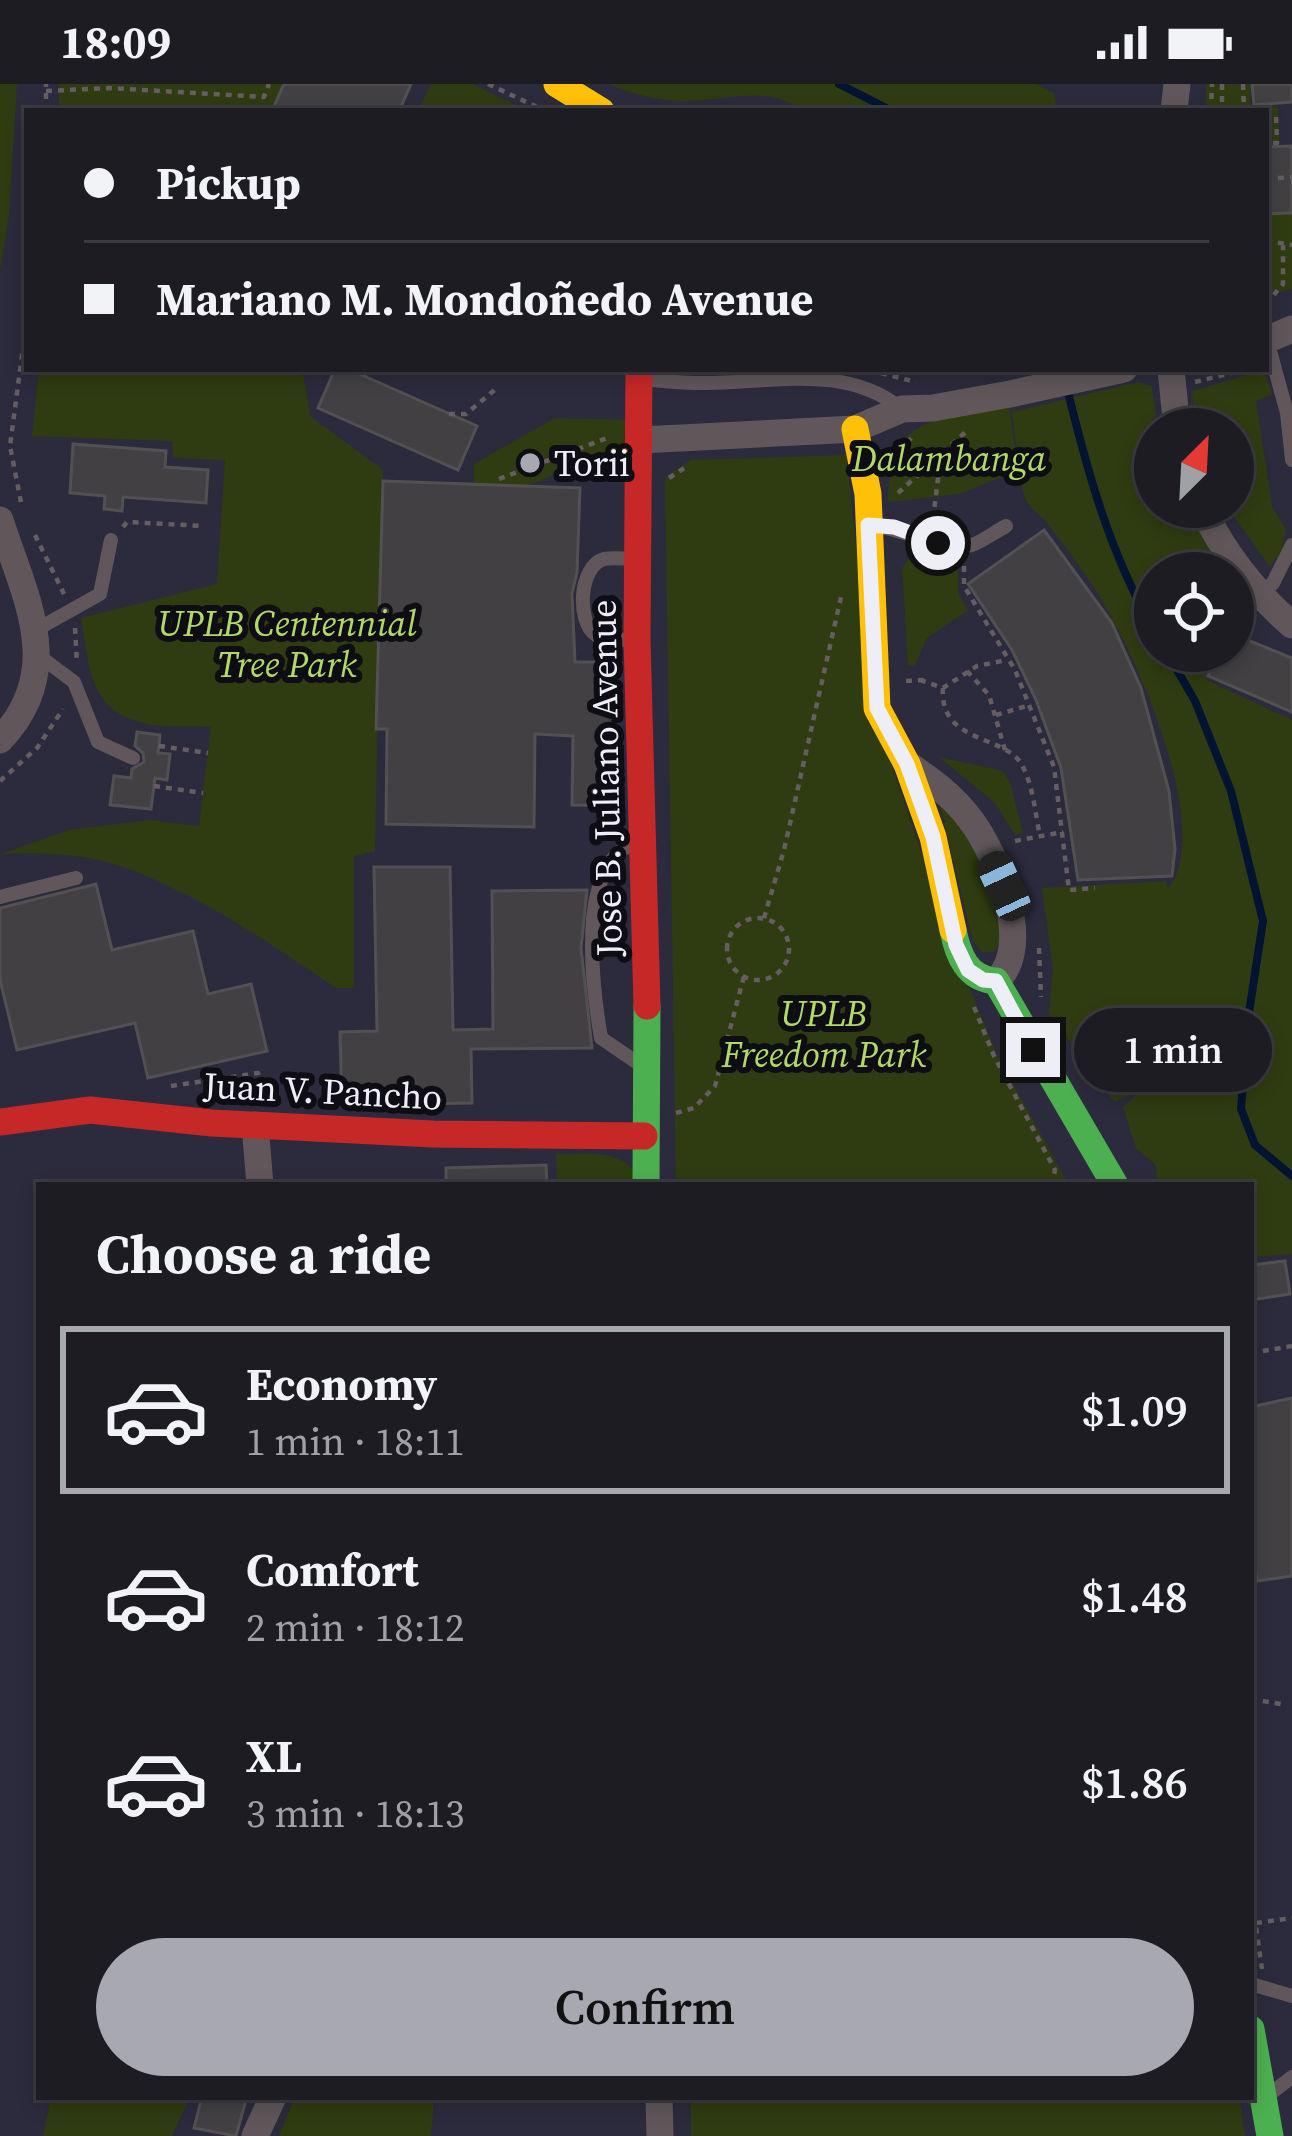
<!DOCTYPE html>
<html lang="en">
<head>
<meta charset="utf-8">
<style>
  :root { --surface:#1c1c22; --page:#25252a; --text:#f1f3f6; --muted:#a0a1a5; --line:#3a3a40; --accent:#a8a8b0 }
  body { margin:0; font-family:"Source Serif 4",serif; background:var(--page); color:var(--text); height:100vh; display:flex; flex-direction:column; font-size:45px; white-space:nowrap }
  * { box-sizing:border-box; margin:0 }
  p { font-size:39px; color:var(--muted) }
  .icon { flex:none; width:66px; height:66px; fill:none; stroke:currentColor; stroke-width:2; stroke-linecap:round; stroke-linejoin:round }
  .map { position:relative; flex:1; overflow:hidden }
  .drawer { position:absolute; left:36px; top:1098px; width:1218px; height:918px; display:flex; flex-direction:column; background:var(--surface); border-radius:0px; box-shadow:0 6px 18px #0003,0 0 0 3px var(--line) }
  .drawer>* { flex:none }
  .hud { position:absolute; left:24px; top:24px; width:1245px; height:264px; border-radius:0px; box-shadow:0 6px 18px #0003,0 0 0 3px var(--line); display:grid; align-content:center; height:264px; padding:0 60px; background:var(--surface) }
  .needle { width:78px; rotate:24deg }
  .controls { position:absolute; left:1134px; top:324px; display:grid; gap:24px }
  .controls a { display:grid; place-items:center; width:120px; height:120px; border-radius:50%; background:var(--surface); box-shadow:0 6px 18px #0003,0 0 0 3px var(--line); font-size:60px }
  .end { position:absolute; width:54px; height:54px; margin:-27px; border:15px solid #eeeef7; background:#111; box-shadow:0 0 0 6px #111 }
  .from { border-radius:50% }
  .bubble { position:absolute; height:84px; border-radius:42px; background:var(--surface); box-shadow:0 6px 18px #0003,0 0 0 3px var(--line); font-size:39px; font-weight:600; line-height:84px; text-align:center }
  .car { position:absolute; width:36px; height:72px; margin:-36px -18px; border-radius:15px; box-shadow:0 0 9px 3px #0007; background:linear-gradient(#222 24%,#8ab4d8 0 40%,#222 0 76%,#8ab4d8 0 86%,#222 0) }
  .hud b { display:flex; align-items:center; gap:42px; height:114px; font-size:45px }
  .hud b+b { border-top:3px solid var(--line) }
  .hud i { width:30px; height:30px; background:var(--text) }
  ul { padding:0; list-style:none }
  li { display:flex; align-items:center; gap:36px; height:168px; margin:0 24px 18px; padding:0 36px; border:6px solid transparent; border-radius:0px }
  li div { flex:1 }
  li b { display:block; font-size:45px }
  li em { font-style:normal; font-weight:600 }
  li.active { border-color:var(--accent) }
  li>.icon { width:108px; height:108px; stroke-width:1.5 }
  h2 { padding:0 60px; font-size:54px; line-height:144px }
  .primary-button { display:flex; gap:24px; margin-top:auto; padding:24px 60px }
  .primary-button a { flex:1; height:138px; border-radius:72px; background:var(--accent); color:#111; font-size:48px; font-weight:600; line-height:138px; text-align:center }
  .status { display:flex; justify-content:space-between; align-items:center; height:84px; padding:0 60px; background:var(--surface); direction:ltr }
  .status svg { height:33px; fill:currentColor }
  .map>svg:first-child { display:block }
  .built { fill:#2b2b3d; fill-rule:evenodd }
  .green { fill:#2f3c11 }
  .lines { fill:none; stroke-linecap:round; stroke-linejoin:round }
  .stream { stroke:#031432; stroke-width:8 }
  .building { fill:#424043; stroke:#535052; stroke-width:3 }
  .path { stroke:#655d61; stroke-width:4.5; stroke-dasharray:6 6; stroke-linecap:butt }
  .lane { stroke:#61575a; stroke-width:14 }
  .street { stroke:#61575a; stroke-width:27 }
  .fast { stroke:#4caf50; stroke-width:27 }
  .slow { stroke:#ffc107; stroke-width:27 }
  .jam { stroke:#c62828; stroke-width:27 }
  .route { stroke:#eeeef7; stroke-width:15 }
  .poi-dot { fill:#a8a8b0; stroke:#0d0d13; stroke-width:4.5 }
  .labels { text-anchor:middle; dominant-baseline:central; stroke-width:12; stroke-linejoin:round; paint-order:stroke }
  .park-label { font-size:36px; font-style:italic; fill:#b2d965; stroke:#0d0d13 }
  .poi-label { font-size:36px; fill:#eeeef7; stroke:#0d0d13; text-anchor:start }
  .street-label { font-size:36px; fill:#eeeef7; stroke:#0d0d13 }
</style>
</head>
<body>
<div class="status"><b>18:09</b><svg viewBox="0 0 49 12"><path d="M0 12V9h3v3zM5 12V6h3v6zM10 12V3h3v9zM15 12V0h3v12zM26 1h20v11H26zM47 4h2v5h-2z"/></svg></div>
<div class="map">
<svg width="1292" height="2052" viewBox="0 0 1292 2052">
  <rect width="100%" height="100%" fill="#26262d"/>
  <path class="built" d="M 0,0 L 1292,0 L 1292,2052 L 0,2052 ZM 27,27 L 1266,27 L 1266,285 L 27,285 ZM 1155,345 L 1233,345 L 1233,423 L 1155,423 ZM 1155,489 L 1233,489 L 1233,567 L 1155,567 ZM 39,1101 L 1251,1101 L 1251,2013 L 39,2013 Z"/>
  <path class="green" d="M 0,0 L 17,0 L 9,131 L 0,187 Z
    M 59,0 L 284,0 L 272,27 L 59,27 Z
    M 431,0 L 472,0 L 528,27 L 418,27 Z
    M 608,0 L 1036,0 L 1054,9 L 1057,27 L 803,27 C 771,0 723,17 683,17 C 657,17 633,10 608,0 Z
    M 1206,0 L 1250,0 L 1251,24 L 1278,23 L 1280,61 L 1266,62 L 1266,27 L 1206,27 Z
    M 1292,129 L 1292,205 L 1266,211 L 1266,130 Z
    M 39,285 L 296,285 L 304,294 L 310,332 L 383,386 L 375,767 L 354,772 L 354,904 L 336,904 C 267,858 198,809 120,782 C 82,769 40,769 1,770 L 69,746 L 150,736 L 199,742 L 211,643 C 196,642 179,643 163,642 C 90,635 91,594 81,534 L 217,500 L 225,376 L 173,374 L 172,357 L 32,352 Z
    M 1264,286 L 1272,310 L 1256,317 L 1272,422 L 1286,446 L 1282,465 L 1270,483 L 1227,423 L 1233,423 L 1233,345 L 1194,345 L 1192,307 Z
    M 1138,298 L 1152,302 L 1158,345 L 1155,423 L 1186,423 L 1225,489 L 1155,489 L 1155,567 L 1216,567 L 1206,596 L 1292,636 L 1292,1170 L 1251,1173 L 1251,1101 L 1157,1101 L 1156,1081 L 1136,1064 L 1123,1023 L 1143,1005 L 1114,1018 L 1049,929 L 1053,885 L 1042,804 L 1166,797 L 1168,805 C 1216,744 1132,562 1095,505 C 1080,482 1063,459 1046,438 C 1041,431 1031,426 1027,418 C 1020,407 1015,346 1012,328 Z
    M 1009,322 L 1018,386 L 960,410 L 888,418 C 889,328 938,337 1009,322 Z
    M 555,334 L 635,336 L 632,377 L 574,374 C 533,409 525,402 474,400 L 474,380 Z
    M 846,371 L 874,630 L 956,871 L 997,971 L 1069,1101 L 676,1101 L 665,393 L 691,376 Z
    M 913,470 L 933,471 L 958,481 L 958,509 L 968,526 L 927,554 L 915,581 L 908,581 L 902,484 Z
    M 939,673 L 1003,687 L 1010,698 L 1023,749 L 1015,751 L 995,719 Z
    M 939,718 L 968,746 L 993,805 L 1004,852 L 994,868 L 982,868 L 973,857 Z
    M 556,1070 C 590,1070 628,1063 641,1101 L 557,1101 Z
    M 51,2013 L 190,2013 L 172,2052 L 43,2052 Z
    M 295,2013 L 434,2013 L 431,2052 L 279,2052 Z
    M 691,2013 L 1239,2013 L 1245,2052 L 691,2052 Z"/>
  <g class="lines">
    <path class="stream" d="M 839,0 L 892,27
      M 1067,304 C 1088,390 1110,470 1155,548
      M 1166,567 L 1195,617 L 1231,707 L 1263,837 L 1248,935 L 1241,1025 L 1255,1061 L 1292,1092"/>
  </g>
  <path class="building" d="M 284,0 L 411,0 L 399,27 L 272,27 Z
    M 1252,0 L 1292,0 L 1292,18 L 1254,21 Z
    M 1292,62 L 1292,129 L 1266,130 L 1266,63 Z
    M 335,285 L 348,285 L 477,342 L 458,386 L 318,324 Z
    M 73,360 L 166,367 L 165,383 L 208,386 L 206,419 L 123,413 L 122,427 L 104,425 L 105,412 L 70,409 Z
    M 383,397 L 580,404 L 577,488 L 572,510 L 575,578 L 615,578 L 619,722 L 572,721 L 573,652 L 535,650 L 534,743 L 386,740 L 387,645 L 376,645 Z
    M 1044,446 L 1112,539 L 1141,604 L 1169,707 L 1175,765 L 1172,792 L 1078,796 L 1061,684 L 1036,616 L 1012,566 L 968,500 Z
    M 1233,550 L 1292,574 L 1292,628 L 1208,592 L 1219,567 L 1233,567 Z
    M 137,648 L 160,651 L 158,669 L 170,670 L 167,696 L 155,694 L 151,725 L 110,721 L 114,692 L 131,694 L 132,685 L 144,678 L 143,669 L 135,662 Z
    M 374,783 L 450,783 L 453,946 L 493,945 L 492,807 L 587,806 L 581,864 L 592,964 L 471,965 L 472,1019 L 342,1021 L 340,948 L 377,947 Z
    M 96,800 L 112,866 L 193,847 L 208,910 L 251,900 L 267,967 L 148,994 L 135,939 L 17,966 L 0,896 L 0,824 Z
    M 546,1081 L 547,1101 L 446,1101 L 446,1084 Z
    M 1285,1177 L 1290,1210 L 1251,1216 L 1251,1181 Z
    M 1292,1314 L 1292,1492 L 1257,1497 L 1251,1457 L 1251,1323 Z
    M 202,2013 L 246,2016 L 236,2052 L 194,2044 Z"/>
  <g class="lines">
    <path class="path" d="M 488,0 L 537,23
      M 1222,0 L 1222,27
      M 1243,0 L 1244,27
      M 46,7 L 109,4 L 264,13 L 269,0
      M 46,27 L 46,0
      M 1211,27 L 1212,0
      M 1266,31 L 1276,31 L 1277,59 L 1266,59
      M 1266,95 L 1292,93
      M 1291,98 L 1292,98
      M 1266,157 L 1292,161
      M 1266,220 L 1283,200 L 1283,161
      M 881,289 L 916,298
      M 1195,298 L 1247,285
      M 449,330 L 466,330 L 497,304
      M 895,379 L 899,368 L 915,350
      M 669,394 L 689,381
      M 499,395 L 607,354
      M 898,409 L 969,345
      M 21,418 L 10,362 L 27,233
      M 933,435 L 941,370
      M 123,443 L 127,438 L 204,442
      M 35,451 L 64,510
      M 964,482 L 964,502 L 1015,586 L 1054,683 L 1069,806 L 1095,804
      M 75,544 L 77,580
      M 967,587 L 989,611 L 1005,666
      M 906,597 L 925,596 L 920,596 L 943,604 L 977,582 L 1007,576
      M 943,604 C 939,658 1001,651 1020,678 C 1033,698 1035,729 1040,752
      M 996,631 L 1030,621
      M 159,662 L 208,669
      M 0,697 L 37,664 L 63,625
      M 154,702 L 203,709
      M 1015,757 L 1063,748
      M 764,834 L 784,766 L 841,513
      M727 865a31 31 0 1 1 62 0a31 31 0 1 1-62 0Z
      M 1039,864 L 1041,913
      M 974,923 L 994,972 L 1055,1086 L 1052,1101
      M 171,1002 L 258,989 L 263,1010
      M 676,1029 L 694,1024 L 715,1002 L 744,892
      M 1251,1269 L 1292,1262
      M 1251,1615 L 1281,1620
      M 1251,1808 L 1262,1885
      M 1256,1839 L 1292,1834"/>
    <path class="lane" d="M 1267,256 L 1287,329 L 1292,376
      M 644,295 C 662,297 682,299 700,299 C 770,300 843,278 902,325
      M 869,441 C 899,443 949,469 972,461 C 983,457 995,448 1006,442
      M 634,475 C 626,475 612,473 604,475 C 579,482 576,538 596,551 C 606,558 623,555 635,556
      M 1260,511 L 1273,499 L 1292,461
      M 34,547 L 100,510 L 111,456
      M 38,571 L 74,598 L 98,658 L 133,674
      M 641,755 C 630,761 619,766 611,777 C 582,818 593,907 601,954 L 645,984
      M 0,813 L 76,794
      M 1251,1900 L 1292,1912
      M 1266,2013 L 1292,1993"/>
    <path class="street" d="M 1174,27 L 1177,0
      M 1266,256 L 1292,245
      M 1171,285 L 1177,345
      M 641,356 L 855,345 L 902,325 L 933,324 L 1010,310 L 1124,285
      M 1202,423 C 1222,467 1255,509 1292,541
      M 0,436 C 25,514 67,586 0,656
      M 907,680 C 931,696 953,712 970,735 C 997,770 1035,863 996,897
      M 255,1041 L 260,1101
      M 659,2013 L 660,2052
      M 255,2052 L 273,2013"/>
    <path class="fast" d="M 953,846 C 958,871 967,895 996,897 L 1115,1101
      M 646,1101 L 647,922
      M 1251,1945 L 1270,2052"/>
    <path class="slow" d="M 557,0 L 601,27
      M 855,345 L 868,410 L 877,624 L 907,680 L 933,753 L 953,846"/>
    <path class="jam" d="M 639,285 L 637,556 L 647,922
      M 0,1038 L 90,1026 L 212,1039 L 433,1050 L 644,1052"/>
  </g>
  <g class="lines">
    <path class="route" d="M 938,459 L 894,443 L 868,441 L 877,624 L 907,680 L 933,753 L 956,861 L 968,886 L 983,896 L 996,897 L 1033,966"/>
  </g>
  <circle class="poi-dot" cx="530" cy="379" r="12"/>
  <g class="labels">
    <g class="park-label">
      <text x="949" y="374">Dalambanga</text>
      <text x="287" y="539">UPLB Centennial<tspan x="287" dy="41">Tree Park</tspan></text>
      <text x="824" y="929">UPLB<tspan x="824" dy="41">Freedom Park</tspan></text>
    </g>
    <g class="poi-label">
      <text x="554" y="379">Torii</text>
    </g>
    <g class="street-label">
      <text transform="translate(606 694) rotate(-91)">Jose B. Juliano Avenue</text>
      <text transform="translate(323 1007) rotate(3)">Juan V. Pancho</text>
    </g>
  </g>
</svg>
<div class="controls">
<a><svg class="needle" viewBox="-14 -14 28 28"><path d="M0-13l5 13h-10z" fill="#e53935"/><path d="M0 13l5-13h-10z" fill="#a0a1a5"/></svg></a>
<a><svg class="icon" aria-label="locate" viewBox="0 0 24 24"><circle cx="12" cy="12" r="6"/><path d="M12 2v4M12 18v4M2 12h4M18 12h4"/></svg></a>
</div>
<i class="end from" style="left:938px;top:459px"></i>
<i class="end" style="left:1033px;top:966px"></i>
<div class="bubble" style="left:1074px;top:924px;width:198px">1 min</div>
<i class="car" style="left:1004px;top:802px;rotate:335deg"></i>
<div class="hud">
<b><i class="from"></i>Pickup</b>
<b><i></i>Mariano M. Mondoñedo Avenue</b>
</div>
<section class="drawer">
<h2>Choose a ride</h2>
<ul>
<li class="active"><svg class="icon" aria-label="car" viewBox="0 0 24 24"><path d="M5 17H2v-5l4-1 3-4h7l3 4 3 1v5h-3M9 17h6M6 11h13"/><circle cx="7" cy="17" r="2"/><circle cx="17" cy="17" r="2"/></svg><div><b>Economy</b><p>1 min · 18:11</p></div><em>$1.09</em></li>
<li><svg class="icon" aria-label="car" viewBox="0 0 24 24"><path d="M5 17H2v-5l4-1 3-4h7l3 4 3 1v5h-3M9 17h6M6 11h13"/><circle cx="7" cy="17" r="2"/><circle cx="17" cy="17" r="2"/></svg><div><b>Comfort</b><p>2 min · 18:12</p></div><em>$1.48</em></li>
<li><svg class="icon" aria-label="car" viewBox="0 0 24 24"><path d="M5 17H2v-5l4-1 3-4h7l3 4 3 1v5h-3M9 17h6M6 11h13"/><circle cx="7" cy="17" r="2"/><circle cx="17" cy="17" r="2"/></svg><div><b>XL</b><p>3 min · 18:13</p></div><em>$1.86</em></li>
</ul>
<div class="primary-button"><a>Confirm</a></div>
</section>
</div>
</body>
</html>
